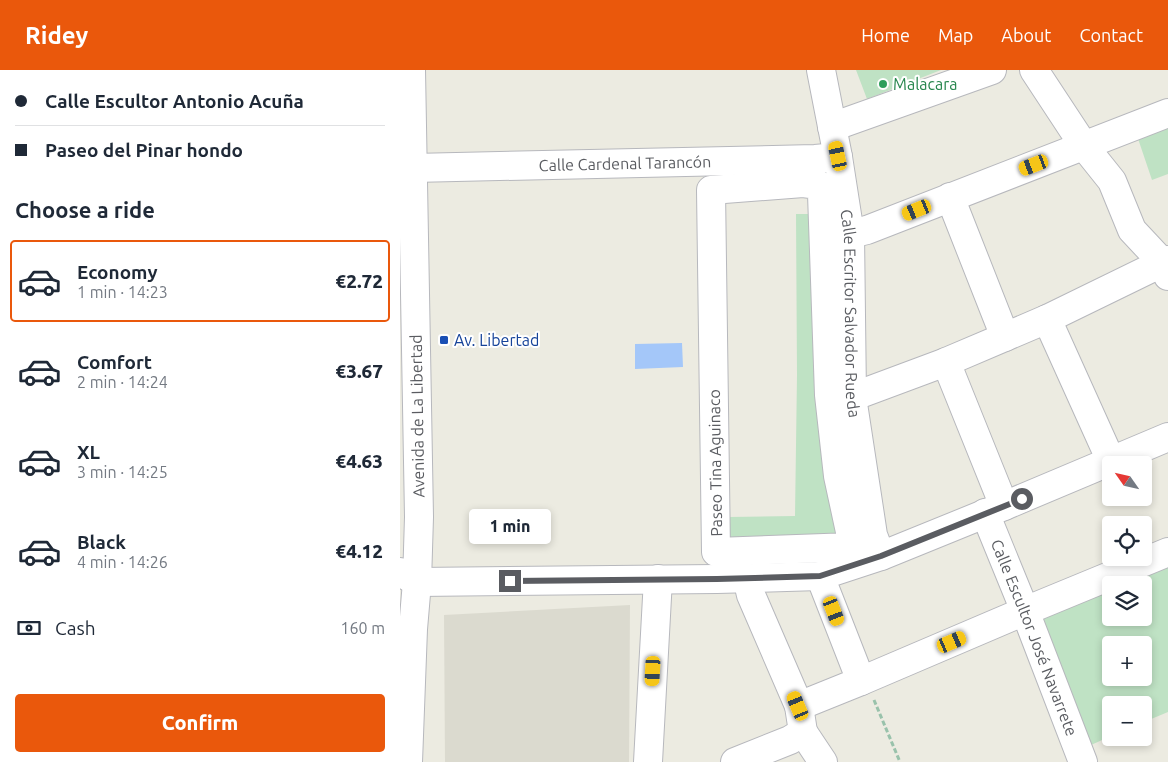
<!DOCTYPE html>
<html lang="en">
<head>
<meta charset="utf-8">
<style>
  :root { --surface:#fff; --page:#f2f2f3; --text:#1f2937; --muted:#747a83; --line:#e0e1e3; --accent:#ea580c }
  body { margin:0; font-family:Ubuntu,sans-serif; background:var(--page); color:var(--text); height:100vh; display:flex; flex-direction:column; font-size:19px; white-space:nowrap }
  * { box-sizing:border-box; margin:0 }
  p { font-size:16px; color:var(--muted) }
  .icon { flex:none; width:28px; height:28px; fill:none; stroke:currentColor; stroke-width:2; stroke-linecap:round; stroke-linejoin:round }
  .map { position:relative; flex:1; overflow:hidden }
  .panel { display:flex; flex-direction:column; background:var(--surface); width:400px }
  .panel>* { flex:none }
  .hud { display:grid; align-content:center; height:110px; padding:0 15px; background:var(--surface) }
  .needle { width:32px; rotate:304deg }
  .fabs { position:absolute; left:702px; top:386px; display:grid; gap:10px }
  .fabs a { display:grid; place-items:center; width:50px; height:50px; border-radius:5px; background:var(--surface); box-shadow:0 2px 8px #0003; font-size:25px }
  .end { position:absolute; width:22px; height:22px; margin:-11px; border:6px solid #5a5c61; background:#fff; box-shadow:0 0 0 2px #fff }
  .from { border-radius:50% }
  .bubble { position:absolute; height:35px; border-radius:5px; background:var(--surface); box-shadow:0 2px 8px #0003; font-size:16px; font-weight:800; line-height:35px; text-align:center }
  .car { position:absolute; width:15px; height:30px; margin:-15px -8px; border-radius:6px; box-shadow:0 0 4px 1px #0007; background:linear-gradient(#f5c518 24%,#345 0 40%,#f5c518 0 76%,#345 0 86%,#f5c518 0) }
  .hud b { display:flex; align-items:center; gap:18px; height:48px; font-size:19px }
  .hud b+b { border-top:1px solid var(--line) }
  .hud i { width:12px; height:12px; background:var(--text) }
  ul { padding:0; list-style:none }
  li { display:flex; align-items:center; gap:15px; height:82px; margin:0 10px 8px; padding:0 5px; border:2px solid transparent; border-radius:5px }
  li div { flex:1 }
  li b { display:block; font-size:19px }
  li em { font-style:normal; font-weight:800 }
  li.on { border-color:var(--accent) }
  li>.icon { width:45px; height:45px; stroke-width:1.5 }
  h2 { padding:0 15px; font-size:22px; line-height:60px }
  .pay { display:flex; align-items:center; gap:12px; height:55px; padding:0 15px; font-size:19px }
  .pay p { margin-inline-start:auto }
  .primary-button { display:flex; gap:10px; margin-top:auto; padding:10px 15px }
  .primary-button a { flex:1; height:58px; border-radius:5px; background:var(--accent); color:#fff; font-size:20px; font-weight:800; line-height:58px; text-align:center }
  header { display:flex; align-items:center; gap:30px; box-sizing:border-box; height:70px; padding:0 25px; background:var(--accent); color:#fff }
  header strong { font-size:24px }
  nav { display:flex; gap:28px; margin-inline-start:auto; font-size:18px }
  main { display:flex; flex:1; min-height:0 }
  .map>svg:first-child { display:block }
  .education { fill:#dbdacf }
  .green { fill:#bfe2c4; fill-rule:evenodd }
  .water { fill:#a4c7f9 }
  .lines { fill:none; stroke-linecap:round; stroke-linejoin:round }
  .minor-casing { stroke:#b7b8bd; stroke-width:30 }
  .path { stroke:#99c2ab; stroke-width:3; stroke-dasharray:5 2.5; stroke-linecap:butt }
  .minor { stroke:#fff; stroke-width:28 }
  .route { stroke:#5a5c61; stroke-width:6 }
  .leisure-dot { fill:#2e9e5b; stroke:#fff; stroke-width:2 }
  .transit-dot { fill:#1a4fb4; stroke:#fff; stroke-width:2 }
  .labels { text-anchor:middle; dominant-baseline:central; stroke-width:4; stroke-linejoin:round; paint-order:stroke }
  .leisure-label { font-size:16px; fill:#27864d; stroke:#fff; text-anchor:start }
  .street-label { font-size:16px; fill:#5a5c61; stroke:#fff }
  .transit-label { font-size:16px; fill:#164399; stroke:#fff; text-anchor:start }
</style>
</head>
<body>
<header>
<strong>Ridey</strong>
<nav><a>Home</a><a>Map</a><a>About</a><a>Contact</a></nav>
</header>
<main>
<section class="panel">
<div class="hud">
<b><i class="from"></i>Calle Escultor Antonio Acuña</b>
<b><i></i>Paseo del Pinar hondo</b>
</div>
<h2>Choose a ride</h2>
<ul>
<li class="on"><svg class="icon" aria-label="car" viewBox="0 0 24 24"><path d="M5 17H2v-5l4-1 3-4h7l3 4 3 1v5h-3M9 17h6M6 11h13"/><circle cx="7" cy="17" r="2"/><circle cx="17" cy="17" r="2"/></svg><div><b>Economy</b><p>1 min · 14:23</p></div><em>€2.72</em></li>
<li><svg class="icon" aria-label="car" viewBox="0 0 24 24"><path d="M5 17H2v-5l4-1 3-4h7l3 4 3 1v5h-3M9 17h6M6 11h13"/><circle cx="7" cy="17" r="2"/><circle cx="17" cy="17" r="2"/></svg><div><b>Comfort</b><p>2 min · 14:24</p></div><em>€3.67</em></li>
<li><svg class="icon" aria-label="car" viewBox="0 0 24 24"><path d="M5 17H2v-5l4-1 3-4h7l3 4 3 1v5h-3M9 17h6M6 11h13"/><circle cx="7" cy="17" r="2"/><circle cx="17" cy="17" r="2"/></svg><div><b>XL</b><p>3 min · 14:25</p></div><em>€4.63</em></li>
<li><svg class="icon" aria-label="car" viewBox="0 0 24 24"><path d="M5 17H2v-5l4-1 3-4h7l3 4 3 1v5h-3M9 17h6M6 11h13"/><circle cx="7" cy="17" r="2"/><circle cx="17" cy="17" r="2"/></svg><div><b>Black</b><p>4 min · 14:26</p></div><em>€4.12</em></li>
</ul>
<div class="pay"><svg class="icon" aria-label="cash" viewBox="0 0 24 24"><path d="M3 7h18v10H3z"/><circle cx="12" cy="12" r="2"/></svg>Cash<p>160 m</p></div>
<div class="primary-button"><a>Confirm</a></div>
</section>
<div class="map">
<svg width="768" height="692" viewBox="0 0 768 692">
  <rect width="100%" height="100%" fill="#ecebe1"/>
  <path class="education" d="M 230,535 L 229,692 L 45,692 L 44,545 Z"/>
  <path class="green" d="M 456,0 L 541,0 L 467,29 Z
    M 768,32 L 768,104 L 752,110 L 730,45 Z
    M 396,144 L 418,144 L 444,472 L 330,477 L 329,447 L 395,446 L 397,305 Z
    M 768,491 L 768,642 L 744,652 L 744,635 L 711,635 L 711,666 L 691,675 L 636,548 L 711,516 L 711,548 L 744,548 L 744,515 L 712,515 ZM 711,575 L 744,575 L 744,608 L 711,608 Z"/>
  <path class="water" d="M 282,273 L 283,297 L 235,299 L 235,274 Z"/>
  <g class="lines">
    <g class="minor-casing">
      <g id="minor">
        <path id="s1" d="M 421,0 L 438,87 L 450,164 L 452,327 L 473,465 L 481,486"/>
        <path d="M 634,0 L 684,76 L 712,111 L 732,160 L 762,192 L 768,206"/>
        <path d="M 432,57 L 592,0"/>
        <path id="s2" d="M 13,98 L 415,89 L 438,87"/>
        <path d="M 403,113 L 419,115 L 422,124 L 429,325 L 438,406 L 452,471 L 452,477 L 316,482 L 311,120 Z"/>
        <path d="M 550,127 L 605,267"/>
        <path d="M 450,164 L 467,160 L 768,43"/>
        <path d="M 647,249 L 711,391"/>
        <path d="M 546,292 L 604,436"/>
        <path d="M 452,327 L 546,292 L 647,249 L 768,190"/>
        <path id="s3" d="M 585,443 L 625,541 L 683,692"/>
        <path d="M 0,502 L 17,512 L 317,509 L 420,506 L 481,486 L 604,436 L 768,367"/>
        <path d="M 347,508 L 351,525 L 399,636 L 461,611 L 420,506"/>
        <path d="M 461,611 L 625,541 L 768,482"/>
        <path d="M 403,662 L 423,692"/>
        <path d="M 8,692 L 13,559 L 17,512 L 19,447 L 11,0"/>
        <path d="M 248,692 L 258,509"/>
        <path d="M 335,692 L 390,670 L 403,662 L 399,636"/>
      </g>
    </g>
    <path class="path" d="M 474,630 L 500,692"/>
    <use href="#minor" class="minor"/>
  </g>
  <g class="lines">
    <path class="route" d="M 110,511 L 317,509 L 420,506 L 481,486 L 622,429"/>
  </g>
  <circle class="leisure-dot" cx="483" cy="14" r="5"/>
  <rect class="transit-dot" x="39" y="265" width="10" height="10" rx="2.5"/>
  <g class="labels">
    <g class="leisure-label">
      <text x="493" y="14">Malacara</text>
    </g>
    <g class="street-label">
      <text stroke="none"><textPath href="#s2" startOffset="212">Calle Cardenal Tarancón</textPath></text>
      <text stroke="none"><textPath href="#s1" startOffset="246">Calle Escritor Salvador Rueda</textPath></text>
      <text transform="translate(17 346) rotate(-91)">Avenida de La Libertad</text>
      <text transform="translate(315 393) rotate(-91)">Paseo Tina Aguinaco</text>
      <text stroke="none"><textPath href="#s3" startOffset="134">Calle Escultor José Navarrete</textPath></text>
    </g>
    <g class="transit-label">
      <text x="54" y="270">Av. Libertad</text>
    </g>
  </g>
</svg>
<div class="fabs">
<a><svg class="needle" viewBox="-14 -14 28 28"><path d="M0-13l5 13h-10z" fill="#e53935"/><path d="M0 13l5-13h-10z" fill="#747a83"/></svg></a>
<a><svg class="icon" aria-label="locate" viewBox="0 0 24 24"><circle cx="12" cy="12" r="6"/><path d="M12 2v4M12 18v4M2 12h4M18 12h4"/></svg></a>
<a><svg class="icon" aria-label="layers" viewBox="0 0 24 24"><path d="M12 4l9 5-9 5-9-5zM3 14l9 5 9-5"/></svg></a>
<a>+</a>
<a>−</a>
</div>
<i class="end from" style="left:622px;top:429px"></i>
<i class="end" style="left:110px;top:511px"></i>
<div class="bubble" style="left:69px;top:439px;width:82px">1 min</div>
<i class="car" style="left:438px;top:86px;rotate:348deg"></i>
<i class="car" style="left:634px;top:95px;rotate:249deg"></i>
<i class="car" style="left:517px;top:140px;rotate:248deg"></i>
<i class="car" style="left:434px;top:541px;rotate:159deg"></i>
<i class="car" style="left:552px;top:572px;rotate:67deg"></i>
<i class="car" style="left:253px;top:601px;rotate:183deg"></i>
<i class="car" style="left:398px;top:636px;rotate:337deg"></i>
</div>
</main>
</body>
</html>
